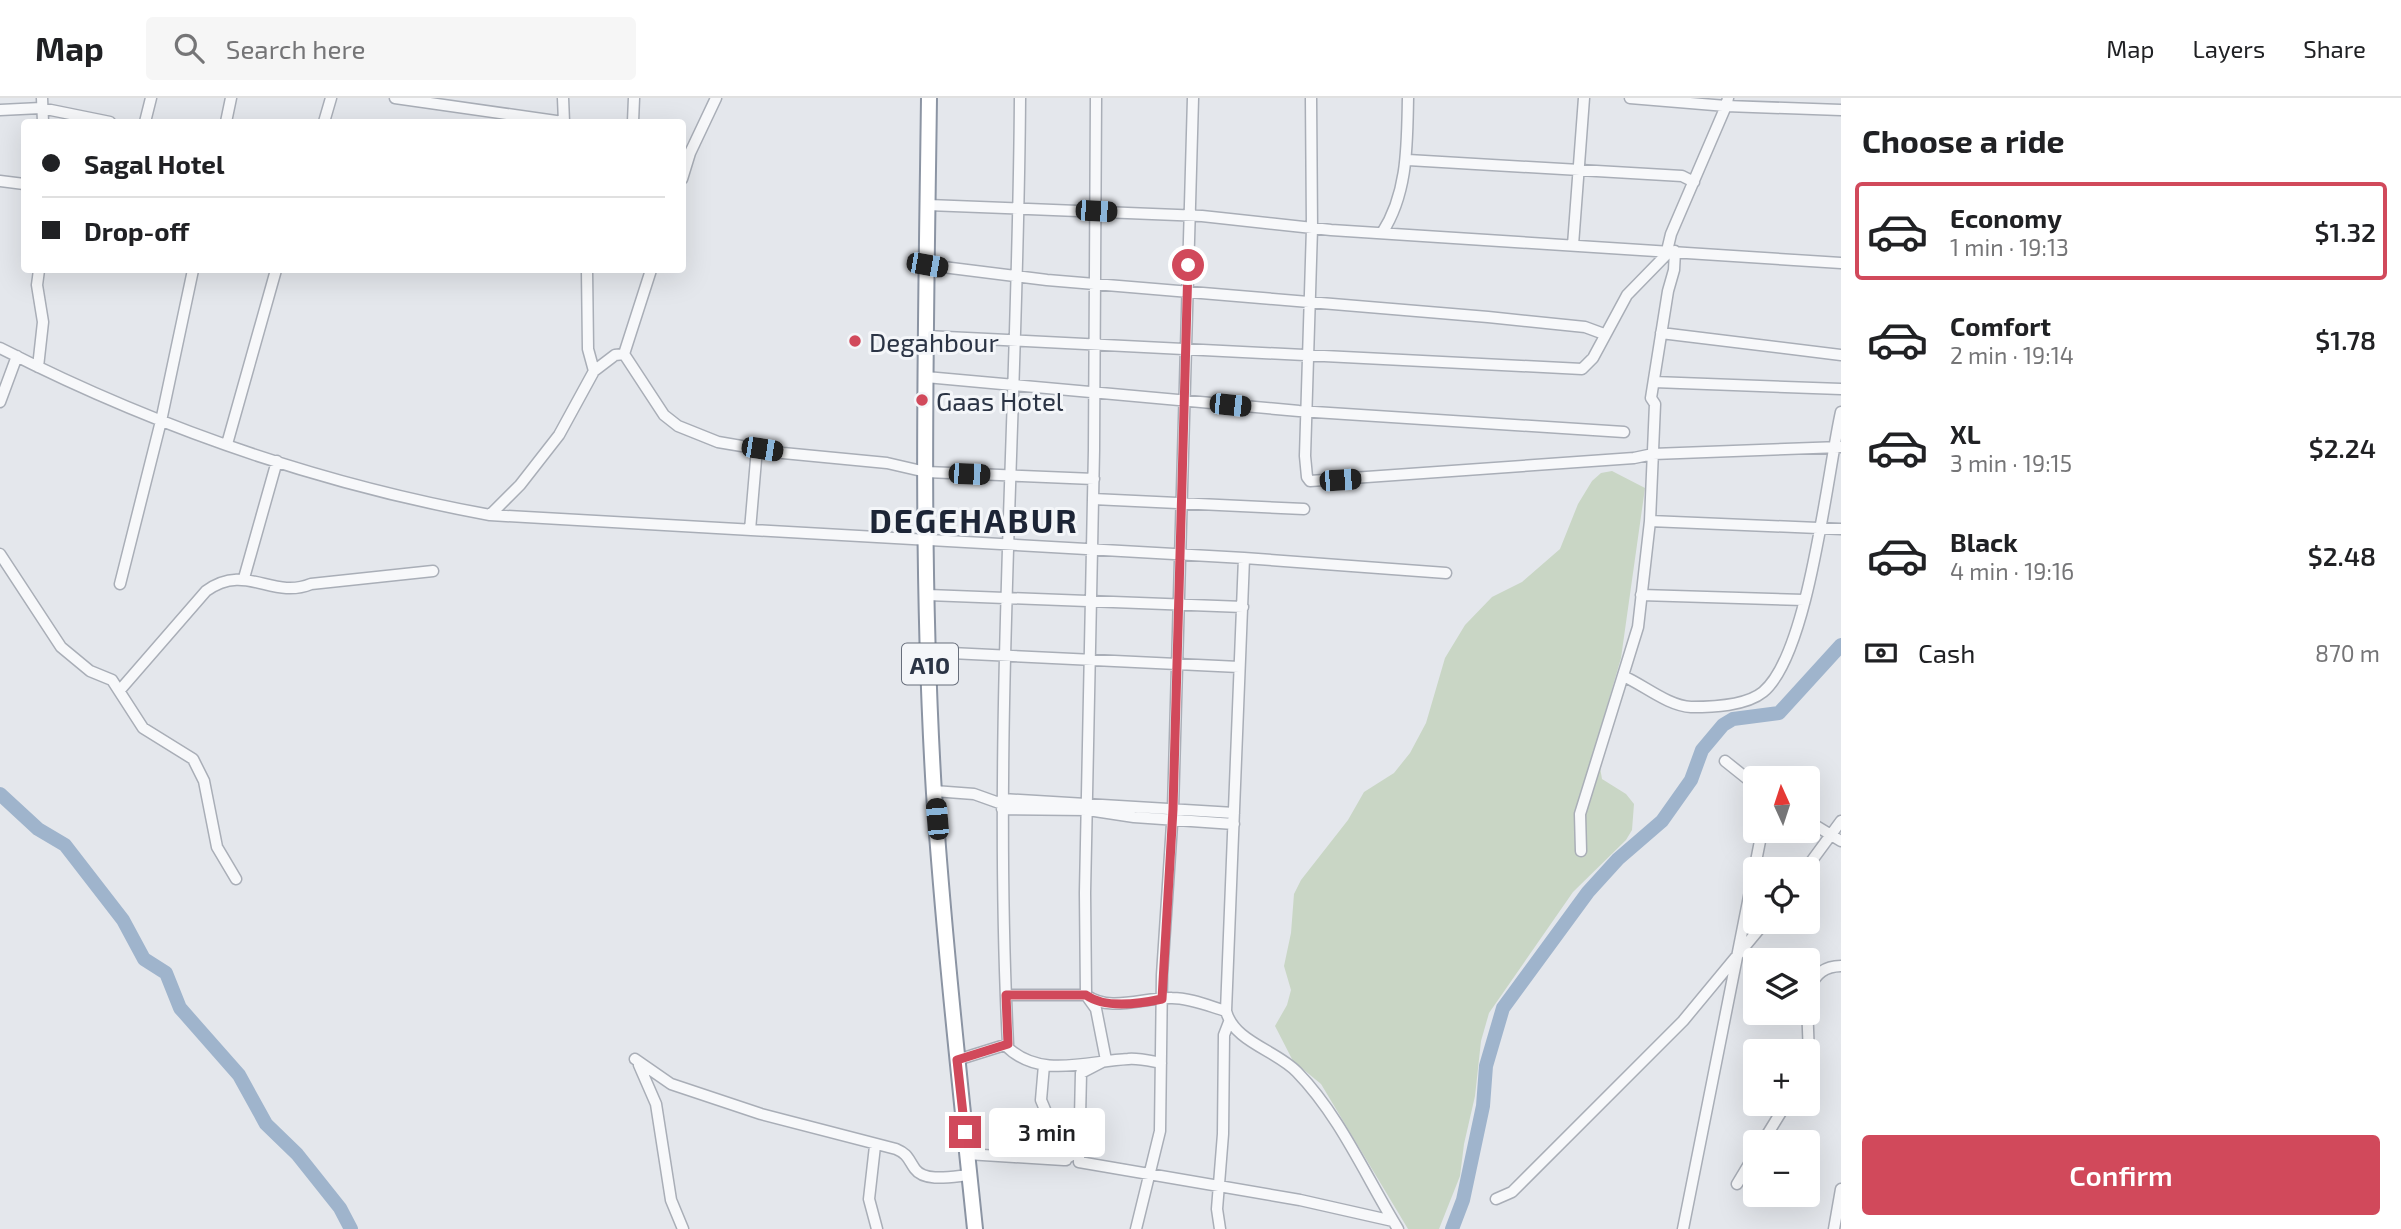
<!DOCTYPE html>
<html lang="en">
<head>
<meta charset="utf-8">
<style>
  :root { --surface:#fff; --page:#f6f6f6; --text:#202124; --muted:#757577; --line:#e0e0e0; --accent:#d1495b }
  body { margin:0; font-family:"Exo 2",sans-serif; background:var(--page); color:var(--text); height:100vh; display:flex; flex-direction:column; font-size:26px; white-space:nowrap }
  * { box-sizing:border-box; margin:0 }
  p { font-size:23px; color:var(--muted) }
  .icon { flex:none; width:38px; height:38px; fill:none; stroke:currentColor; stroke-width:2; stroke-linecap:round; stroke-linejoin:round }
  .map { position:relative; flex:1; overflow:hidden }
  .panel { display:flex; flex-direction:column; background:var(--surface); width:560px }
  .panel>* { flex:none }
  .top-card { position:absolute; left:21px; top:21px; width:665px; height:154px; border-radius:7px; box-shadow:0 7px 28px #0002; display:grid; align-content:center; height:154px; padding:0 21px; background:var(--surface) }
  .needle { width:46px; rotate:357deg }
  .buttons { position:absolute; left:1743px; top:668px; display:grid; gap:14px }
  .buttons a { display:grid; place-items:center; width:77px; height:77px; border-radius:7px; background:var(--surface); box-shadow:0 7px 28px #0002; font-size:35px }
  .end { position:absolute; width:32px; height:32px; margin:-16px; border:9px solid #d1495b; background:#fff; box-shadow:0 0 0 4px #fff }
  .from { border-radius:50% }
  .bubble { position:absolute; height:49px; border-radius:7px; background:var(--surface); box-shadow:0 7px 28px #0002; font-size:23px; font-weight:600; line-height:49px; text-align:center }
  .car { position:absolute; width:21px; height:42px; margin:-21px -10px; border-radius:9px; box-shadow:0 0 5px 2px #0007; background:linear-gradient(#222 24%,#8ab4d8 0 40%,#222 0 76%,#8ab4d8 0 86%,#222 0) }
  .top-card b { display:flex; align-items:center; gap:24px; height:66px; font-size:26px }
  .top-card b+b { border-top:2px solid var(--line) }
  .top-card i { width:18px; height:18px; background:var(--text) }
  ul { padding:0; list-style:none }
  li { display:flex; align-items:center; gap:21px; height:98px; margin:0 14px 10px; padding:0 7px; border:4px solid transparent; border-radius:7px }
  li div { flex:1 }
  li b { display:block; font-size:26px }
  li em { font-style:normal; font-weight:600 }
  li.active { border-color:var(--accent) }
  li>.icon { width:63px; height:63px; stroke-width:1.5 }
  h2 { padding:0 21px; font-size:32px; line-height:84px }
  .pay { display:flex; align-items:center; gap:18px; height:77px; padding:0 21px; font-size:26px }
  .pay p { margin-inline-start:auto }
  .action { display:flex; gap:14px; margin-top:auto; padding:14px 21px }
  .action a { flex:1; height:80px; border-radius:7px; background:var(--accent); color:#fff; font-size:28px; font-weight:600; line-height:80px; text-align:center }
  header { display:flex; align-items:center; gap:42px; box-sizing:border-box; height:98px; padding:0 35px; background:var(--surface); border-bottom:2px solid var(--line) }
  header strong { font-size:33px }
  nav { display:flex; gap:38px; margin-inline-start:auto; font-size:24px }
  .search { width:490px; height:63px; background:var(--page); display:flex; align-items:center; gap:18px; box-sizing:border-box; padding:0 24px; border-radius:7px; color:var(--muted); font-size:26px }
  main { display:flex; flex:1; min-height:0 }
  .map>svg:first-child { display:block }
  .green { fill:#c9d6c5 }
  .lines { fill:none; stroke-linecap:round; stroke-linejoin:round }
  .river { stroke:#9fb4cc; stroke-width:14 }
  .minor-casing { stroke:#a9aeb7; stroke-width:13 }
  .highway-casing { stroke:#8b94a3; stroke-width:18 }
  .minor { stroke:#f7f8fa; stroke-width:10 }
  .highway { stroke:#fff; stroke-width:14 }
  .route { stroke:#d1495b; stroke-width:9 }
  .poi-dot { fill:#d1495b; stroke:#f4f6f9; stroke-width:2.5 }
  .labels { text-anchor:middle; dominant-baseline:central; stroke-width:6; stroke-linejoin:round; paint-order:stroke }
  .shield { fill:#f4f6f9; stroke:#676e7b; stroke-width:2 }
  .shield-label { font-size:24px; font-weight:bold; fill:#2b3445 }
  .poi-label { font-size:26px; fill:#2b3445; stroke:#f4f6f9; text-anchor:start }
  .district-label { font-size:33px; font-weight:bold; letter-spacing:2px; fill:#1d2536; stroke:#f4f6f9 }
</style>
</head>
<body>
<header>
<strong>Map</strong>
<div class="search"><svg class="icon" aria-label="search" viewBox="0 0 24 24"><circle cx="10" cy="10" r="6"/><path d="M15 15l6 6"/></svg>Search here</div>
<nav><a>Map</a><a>Layers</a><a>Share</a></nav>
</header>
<main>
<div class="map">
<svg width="1841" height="1131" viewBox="0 0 1841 1131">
  <rect width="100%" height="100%" fill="#e4e7ec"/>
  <path class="green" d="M 1612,373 L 1645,390 L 1621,560 L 1596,646 L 1602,681 L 1626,696 L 1634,706 L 1632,732 L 1626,742 L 1573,794 L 1489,915 L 1481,943 L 1475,998 L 1464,1046 L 1460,1078 L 1439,1131 L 1408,1131 L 1321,986 L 1293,963 L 1275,928 L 1287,907 L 1291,892 L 1284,868 L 1291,835 L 1294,796 L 1301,782 L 1348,722 L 1364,694 L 1394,675 L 1410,655 L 1426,625 L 1445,560 L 1465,527 L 1492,499 L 1522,484 L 1560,451 L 1578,406 L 1592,383 L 1601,375 Z"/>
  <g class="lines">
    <path class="river" d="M 0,696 L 38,731 L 65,747 L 123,822 L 144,861 L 166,875 L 180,910 L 239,977 L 266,1026 L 297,1056 L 340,1110 L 351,1131
      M 1452,1131 L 1463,1102 L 1483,1008 L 1486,968 L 1503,910 L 1588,794 L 1618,761 L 1662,723 L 1691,682 L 1702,652 L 1723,627 L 1733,621 L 1779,615 L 1841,547"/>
    <g class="minor-casing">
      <path id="minor" d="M 42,0 L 43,24
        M 395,0 L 563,24
        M 563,0 L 564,24
        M 1096,0 L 1094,352 L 1085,795 L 1086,897 L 1096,911 L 1106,962 L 1081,975 L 1079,1064 L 1300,1102 L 1393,1123
        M 1311,0 L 1312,130 L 1305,358 L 1307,379 L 1310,383 L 1634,360 L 1653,356 L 1841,349
        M 1630,0 L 1726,8 L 1728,0
        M 0,12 L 41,10 L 110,24
        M 145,24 L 151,0
        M 226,24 L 231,0
        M 324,24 L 331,0
        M 633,24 L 634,0
        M 1408,62 L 1682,78 L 1694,84
        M 682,81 L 690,55 L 716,0
        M 0,83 L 24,86
        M 928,107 L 1202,118 L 1331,132 L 1841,165
        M 1382,135 C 1408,95 1407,47 1408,0
        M 1573,147 L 1584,0
        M 927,167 L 1047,182 L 1488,219 L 1585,229 L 1604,236
        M 587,172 L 588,251 L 594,273
        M 1661,235 L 1841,257
        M 926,238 L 1582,271 L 1593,260 L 1627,197 L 1666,157 L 1671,136 L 1726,8 L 1841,12
        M 0,250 C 155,329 320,386 490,417 L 1244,460 L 1446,475
        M 624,256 L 664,317 L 678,328 L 718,344 L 783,355 L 887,365 L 926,374 L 1094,381
        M 624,256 L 651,172
        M 38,269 L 43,224 L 37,187 L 39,172
        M 926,279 L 1299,313 L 1624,334
        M 1654,284 L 1841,291
        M 0,304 L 17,258
        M 227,346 L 276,172
        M 1093,401 L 1304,411
        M 490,417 L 520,387 L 559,337 L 594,273 L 615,257 L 624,256
        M 1650,423 L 1841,431
        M 750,432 L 757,350
        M 0,456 L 61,549 L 90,573 L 112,582 L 143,630 L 193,661 L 204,683 L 217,749 L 236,781
        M 1244,460 L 1226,913 C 1234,944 1276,952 1297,974 C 1340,1018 1366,1079 1398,1131
        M 244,480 L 277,363
        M 120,486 L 161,323 L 193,172
        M 928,497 L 1243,509
        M 1641,497 L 1804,502
        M 930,554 L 1239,569
        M 1623,578 C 1644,587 1668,608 1691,609 C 1712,609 1746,608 1763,594 C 1809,556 1827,376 1841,314
        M 120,592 L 206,493 C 246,464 272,502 311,486 L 433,473
        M 1725,663 L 1755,687
        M 934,693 L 974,696 L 1002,706
        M 1002,701 L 1234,715
        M 1002,711 L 1088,712 L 1134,719 L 1234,726
        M 1808,723 L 1841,743
        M 1581,753 L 1580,716 L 1638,529 L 1650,423 L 1655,306 L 1651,300 L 1668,193 L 1674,172 L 1675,153
        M 1805,772 L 1841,723
        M 1006,897 L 1086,897 C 1110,915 1144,899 1172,900 C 1190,900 1209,908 1226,913
        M 1005,947 C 1039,982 1087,963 1128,961 C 1139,960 1150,963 1161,965
        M 635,961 L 671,986 L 761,1016 L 896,1051 C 908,1056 908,1061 915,1071 C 925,1085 955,1078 970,1077
        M 957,962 L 1008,946 C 992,631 1018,315 1020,0
        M 1808,962 C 1812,930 1793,869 1841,868
        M 639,967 L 656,1006 L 671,1102 L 683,1131
        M 1044,967 L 1041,1002 L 1066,1062
        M 1762,1045 L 1786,1006
        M 875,1048 L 869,1101 L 877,1131
        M 967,1056 L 1064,1062 L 1077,1054
        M 1737,1086 L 1755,1056
        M 1496,1101 L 1512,1094 L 1683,923 L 1765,824
        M 1136,1131 L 1160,1033 L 1162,877 L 1173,711 L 1193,0
        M 1220,1131 L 1217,1111 L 1223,1036 L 1224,937 L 1229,924
        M 1683,1131 L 1762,733
        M 1834,1131 L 1841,1091"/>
    </g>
    <g class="highway-casing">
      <path id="highway" d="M 929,0 C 926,231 920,464 934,695 C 944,840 960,986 975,1131"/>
    </g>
    <use href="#minor" class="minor"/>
    <use href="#highway" class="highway"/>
  </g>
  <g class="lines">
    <path class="route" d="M 965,1034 L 957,962 L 1008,946 L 1006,897 L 1086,897 C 1105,911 1139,906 1162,901 L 1173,711 L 1188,167"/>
  </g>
  <g class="poi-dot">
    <circle cx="855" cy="243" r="7"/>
    <circle cx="922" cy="302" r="7"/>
  </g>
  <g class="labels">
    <rect class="shield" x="902" y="545.5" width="56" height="41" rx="5"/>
    <g class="shield-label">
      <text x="930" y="566">A10</text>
    </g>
    <g class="poi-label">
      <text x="869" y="243">Degahbour</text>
      <text x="936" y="302">Gaas Hotel</text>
    </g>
    <g class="district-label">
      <text x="974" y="422">DEGEHABUR</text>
    </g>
  </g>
</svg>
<div class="buttons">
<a><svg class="needle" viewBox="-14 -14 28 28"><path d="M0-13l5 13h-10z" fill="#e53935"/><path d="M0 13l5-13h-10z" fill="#757577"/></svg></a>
<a><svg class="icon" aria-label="locate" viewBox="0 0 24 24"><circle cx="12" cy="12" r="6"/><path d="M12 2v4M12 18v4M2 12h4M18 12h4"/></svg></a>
<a><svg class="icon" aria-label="layers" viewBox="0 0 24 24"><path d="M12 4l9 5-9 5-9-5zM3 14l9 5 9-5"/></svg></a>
<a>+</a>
<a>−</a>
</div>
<i class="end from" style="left:1188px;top:167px"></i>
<i class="end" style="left:965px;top:1034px"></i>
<div class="bubble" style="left:989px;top:1010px;width:116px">3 min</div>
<i class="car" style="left:1096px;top:113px;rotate:93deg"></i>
<i class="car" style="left:927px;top:167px;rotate:100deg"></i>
<i class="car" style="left:1230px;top:307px;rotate:96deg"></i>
<i class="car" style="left:762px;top:351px;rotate:99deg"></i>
<i class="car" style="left:969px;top:376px;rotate:92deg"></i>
<i class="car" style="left:1340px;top:382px;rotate:86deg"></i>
<i class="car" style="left:937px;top:721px;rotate:355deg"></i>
<div class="top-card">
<b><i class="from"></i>Sagal Hotel</b>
<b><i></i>Drop-off</b>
</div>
</div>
<section class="panel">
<h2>Choose a ride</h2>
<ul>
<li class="active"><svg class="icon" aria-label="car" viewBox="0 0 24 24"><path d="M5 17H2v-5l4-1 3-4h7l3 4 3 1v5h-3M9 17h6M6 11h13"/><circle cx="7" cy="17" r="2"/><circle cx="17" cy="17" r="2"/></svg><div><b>Economy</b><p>1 min · 19:13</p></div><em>$1.32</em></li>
<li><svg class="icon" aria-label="car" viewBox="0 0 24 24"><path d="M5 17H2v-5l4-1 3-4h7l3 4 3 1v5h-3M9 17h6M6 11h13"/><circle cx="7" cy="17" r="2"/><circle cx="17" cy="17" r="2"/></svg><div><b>Comfort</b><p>2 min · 19:14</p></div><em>$1.78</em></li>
<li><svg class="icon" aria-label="car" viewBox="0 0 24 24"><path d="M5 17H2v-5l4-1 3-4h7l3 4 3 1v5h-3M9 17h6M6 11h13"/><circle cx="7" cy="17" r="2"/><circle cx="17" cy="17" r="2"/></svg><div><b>XL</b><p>3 min · 19:15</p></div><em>$2.24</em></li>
<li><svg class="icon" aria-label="car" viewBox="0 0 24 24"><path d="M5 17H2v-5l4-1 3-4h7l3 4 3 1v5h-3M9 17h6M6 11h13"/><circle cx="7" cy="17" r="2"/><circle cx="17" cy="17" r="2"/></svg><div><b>Black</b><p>4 min · 19:16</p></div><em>$2.48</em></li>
</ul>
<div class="pay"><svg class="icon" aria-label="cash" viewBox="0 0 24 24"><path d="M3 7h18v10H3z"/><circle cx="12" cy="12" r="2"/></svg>Cash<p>870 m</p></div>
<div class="action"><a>Confirm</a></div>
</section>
</main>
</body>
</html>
